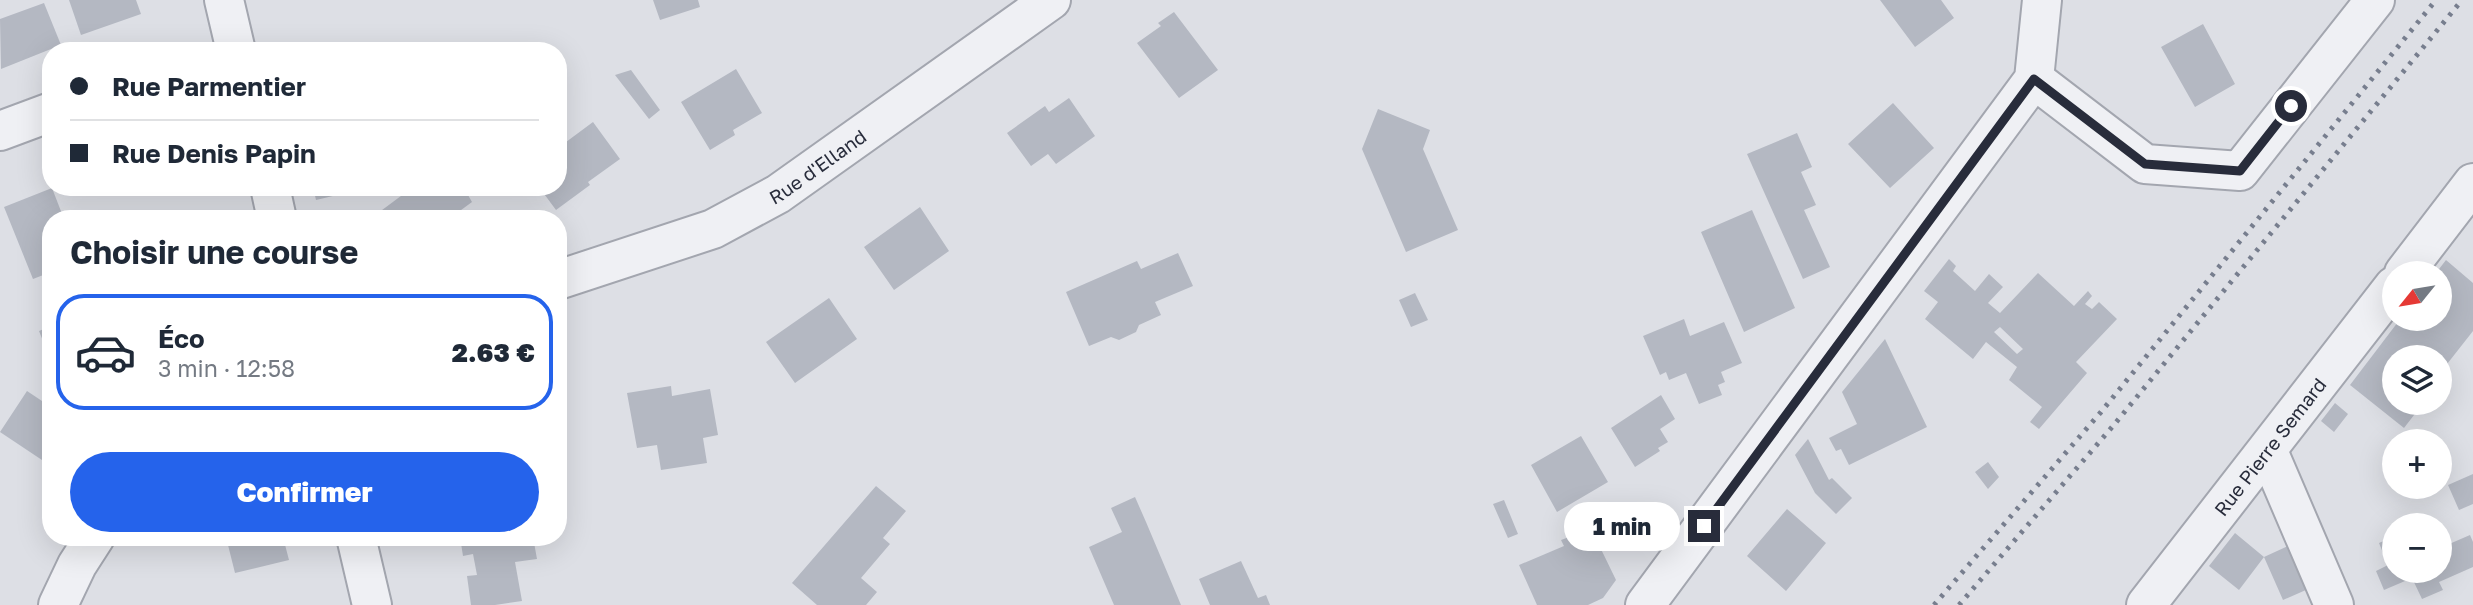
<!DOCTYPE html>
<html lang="fr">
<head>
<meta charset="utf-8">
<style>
  :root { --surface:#fff; --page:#f2f2f3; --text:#1f2937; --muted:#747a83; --line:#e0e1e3; --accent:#2563eb }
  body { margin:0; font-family:"Golos Text",sans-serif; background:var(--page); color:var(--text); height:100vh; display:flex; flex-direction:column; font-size:26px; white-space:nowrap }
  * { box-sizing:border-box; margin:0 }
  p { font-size:23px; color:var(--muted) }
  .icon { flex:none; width:38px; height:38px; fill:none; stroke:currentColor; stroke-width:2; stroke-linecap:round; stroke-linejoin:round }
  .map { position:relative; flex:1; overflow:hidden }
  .sheet { position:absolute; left:42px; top:210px; width:525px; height:336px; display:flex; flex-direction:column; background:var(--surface); border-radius:28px; box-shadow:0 7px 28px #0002 }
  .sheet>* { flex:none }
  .hud { position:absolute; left:42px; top:42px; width:525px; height:154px; border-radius:28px; box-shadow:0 7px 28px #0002; display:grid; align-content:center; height:154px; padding:0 28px; background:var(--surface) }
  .needle { width:46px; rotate:240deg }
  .fabs { position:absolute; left:2382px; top:261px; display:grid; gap:14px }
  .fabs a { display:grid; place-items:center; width:70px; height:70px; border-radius:50%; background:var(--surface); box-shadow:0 7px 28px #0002; font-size:35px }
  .end { position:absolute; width:32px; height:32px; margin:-16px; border:9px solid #282c3b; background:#fff; box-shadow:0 0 0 4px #fff }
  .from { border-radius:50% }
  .bubble { position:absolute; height:49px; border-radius:24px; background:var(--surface); box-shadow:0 7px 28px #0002; font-size:23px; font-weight:800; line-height:49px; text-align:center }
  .hud b { display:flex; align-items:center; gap:24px; height:66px; font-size:26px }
  .hud b+b { border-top:2px solid var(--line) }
  .hud i { width:18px; height:18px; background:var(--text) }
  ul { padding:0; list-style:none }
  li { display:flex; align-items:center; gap:21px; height:116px; margin:0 14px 10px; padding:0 14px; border:4px solid transparent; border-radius:28px }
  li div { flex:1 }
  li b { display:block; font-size:26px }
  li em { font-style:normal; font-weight:800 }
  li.active { border-color:var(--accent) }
  li>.icon { width:63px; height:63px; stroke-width:1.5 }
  h2 { padding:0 28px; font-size:32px; line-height:84px }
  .action { display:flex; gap:14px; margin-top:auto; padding:14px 28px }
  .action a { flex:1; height:80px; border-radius:42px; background:var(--accent); color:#fff; font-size:28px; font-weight:800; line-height:80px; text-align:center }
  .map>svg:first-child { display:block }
  .building { fill:#b4b8c2; fill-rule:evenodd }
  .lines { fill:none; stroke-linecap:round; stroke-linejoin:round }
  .minor-casing { stroke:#a3a6af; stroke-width:42 }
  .minor { stroke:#eff0f4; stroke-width:38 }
  .rail { stroke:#777e8e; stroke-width:5; stroke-dasharray:3.5 7; stroke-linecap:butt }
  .route { stroke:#282c3b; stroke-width:9 }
  .labels { text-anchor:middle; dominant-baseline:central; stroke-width:5; stroke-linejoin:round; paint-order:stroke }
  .street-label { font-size:19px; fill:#282c3b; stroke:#eceef3 }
</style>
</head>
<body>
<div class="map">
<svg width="2473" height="605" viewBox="0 0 2473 605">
  <rect width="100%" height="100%" fill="#dddfe5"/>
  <path class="building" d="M 69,0 L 136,0 L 141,14 L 81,35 Z
    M 653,0 L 698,0 L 700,7 L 660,20 Z
    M 1880,0 L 1941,0 L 1954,18 L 1915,47 Z
    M 44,3 L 61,45 L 1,69 L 0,19 Z
    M 1174,12 L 1218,70 L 1179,98 L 1137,43 L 1161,26 L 1158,23 Z
    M 2203,24 L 2235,84 L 2195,107 L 2161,47 Z
    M 736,69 L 762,113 L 733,130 L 735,135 L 710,150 L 681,102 Z
    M 631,70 L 660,110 L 649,119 L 615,75 Z
    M 1069,98 L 1095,136 L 1056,164 L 1048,154 L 1031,166 L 1007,133 L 1045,106 L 1049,112 Z
    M 1893,103 L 1934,148 L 1890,188 L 1848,144 Z
    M 1378,109 L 1430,130 L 1423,149 L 1458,230 L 1406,252 L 1362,149 Z
    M 593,122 L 620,159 L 588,182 L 590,185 L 556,210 L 539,187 L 558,187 L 558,148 Z
    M 1797,133 L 1812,167 L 1801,172 L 1816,205 L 1804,210 L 1830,267 L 1803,279 L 1747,154 Z
    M 313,187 L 336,187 L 337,195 L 316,200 Z
    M 413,187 L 478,187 L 468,195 L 472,202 L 457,213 L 460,217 L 458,219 L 370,219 Z
    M 52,188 L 64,219 L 51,219 L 51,272 L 33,279 L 4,207 Z
    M 920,207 L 949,251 L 894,290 L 864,247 Z
    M 1752,210 L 1795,308 L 1744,332 L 1701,232 Z
    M 217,211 L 219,219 L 186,219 L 186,218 Z
    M 1178,253 L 1193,286 L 1155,302 L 1161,315 L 1139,325 L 1136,332 L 1119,340 L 1111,337 L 1089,346 L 1066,292 L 1137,261 L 1141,269 Z
    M 1949,259 L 1956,266 L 1953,271 L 1975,291 L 1989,274 L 2003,287 L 1988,303 L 2000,313 L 2038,273 L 2074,306 L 2088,291 L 2092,296 L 2085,304 L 2092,309 L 2099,302 L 2117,319 L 2076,362 L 2087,373 L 2039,429 L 2030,422 L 2042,407 L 2009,380 L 2017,367 L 1986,342 L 1973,359 L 1925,319 L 1938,302 L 1924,291 ZM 2000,327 L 2023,349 L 2017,354 L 1994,332 Z
    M 2446,260 L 2473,283 L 2473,331 L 2440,373 L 2440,357 L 2394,357 L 2394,402 L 2424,402 L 2404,428 L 2350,385 L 2401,318 L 2440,318 L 2440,273 L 2436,273 Z
    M 1415,293 L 1428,320 L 1411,327 L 1399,300 Z
    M 829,298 L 857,339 L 795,383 L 766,342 Z
    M 1684,319 L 1690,336 L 1724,322 L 1742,363 L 1721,372 L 1725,382 L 1718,385 L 1722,395 L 1699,404 L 1686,373 L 1669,380 L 1666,372 L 1660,375 L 1643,336 Z
    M 51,326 L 51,350 L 47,351 L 39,331 Z
    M 1885,339 L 1927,427 L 1849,465 L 1841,449 L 1836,451 L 1829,438 L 1857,424 L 1842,392 Z
    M 671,386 L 672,396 L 710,389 L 718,435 L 703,438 L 707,463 L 661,470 L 657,445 L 637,448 L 627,393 Z
    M 27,391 L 51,407 L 51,466 L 0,432 Z
    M 1661,395 L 1675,419 L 1660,429 L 1668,442 L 1658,448 L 1660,451 L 1635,467 L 1611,428 Z
    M 2335,403 L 2348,414 L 2334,432 L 2321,421 Z
    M 1581,436 L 1608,482 L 1557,512 L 1531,465 Z
    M 1808,439 L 1829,480 L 1832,478 L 1852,498 L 1836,514 L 1815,493 L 1795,455 Z
    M 1988,462 L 1999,477 L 1988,489 L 1975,472 Z
    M 2473,474 L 2473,504 L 2459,510 L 2448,485 Z
    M 876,486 L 906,511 L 883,538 L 890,544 L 861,578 L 877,592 L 866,605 L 817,605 L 792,583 Z
    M 1135,497 L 1146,522 L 1181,605 L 1114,605 L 1089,547 L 1122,532 L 1111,508 Z
    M 1504,500 L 1518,534 L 1508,538 L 1493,504 Z
    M 1787,509 L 1826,543 L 1786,591 L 1747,556 Z
    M 2235,533 L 2264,557 L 2297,542 L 2315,586 L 2283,600 L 2264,557 L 2239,590 L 2209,566 Z
    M 2470,535 L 2473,542 L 2473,567 L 2439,582 L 2443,590 L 2422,599 L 2412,578 L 2384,590 L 2376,571 L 2388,565 L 2379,543 L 2394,536 L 2394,570 L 2440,570 L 2440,548 Z
    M 1572,536 L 1575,541 L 1580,539 L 1586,549 L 1598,543 L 1616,580 L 1603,598 L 1588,605 L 1537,605 L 1519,565 L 1564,546 L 1561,540 Z
    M 226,537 L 283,537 L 289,560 L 235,573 Z
    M 460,537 L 533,537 L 537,559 L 515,562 L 522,601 L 495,605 L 471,605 L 467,576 L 477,575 L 473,554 L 463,556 Z
    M 1241,561 L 1258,598 L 1266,595 L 1270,605 L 1210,605 L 1199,579 Z"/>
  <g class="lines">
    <g class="minor-casing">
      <g id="minor">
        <path d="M 224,0 L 236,51"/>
        <path d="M 2034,79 L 2145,164 L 2240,171 L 2375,0"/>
        <path d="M 0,131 L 51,112"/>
        <path d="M 270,187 L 277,219"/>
        <path d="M 2404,273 L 2473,183"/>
        <path id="s1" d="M 558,280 L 713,229 L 778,194 L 1051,0"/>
        <path d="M 2268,451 L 2334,605"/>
        <path d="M 356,537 L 372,605"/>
        <path d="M 58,605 L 77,565 L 95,537"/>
        <path d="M 1645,605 L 2034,79 L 2042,0"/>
        <path id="s2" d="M 2146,605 L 2394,286"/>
      </g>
    </g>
    <use href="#minor" class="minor"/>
    <path class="rail" d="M 1934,605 L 2101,412 L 2436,0
      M 1959,605 L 2113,426 L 2462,0"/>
  </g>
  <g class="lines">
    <path class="route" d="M 1704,526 L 2034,79 L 2145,164 L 2240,171 L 2291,106"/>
  </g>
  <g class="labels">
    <g class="street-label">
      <text stroke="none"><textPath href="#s1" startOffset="285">Rue d'Elland</textPath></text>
      <text stroke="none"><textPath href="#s2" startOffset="201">Rue Pierre Semard</textPath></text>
    </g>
  </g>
</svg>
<div class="fabs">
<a><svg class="needle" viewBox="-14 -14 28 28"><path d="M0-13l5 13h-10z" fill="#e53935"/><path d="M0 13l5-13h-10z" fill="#747a83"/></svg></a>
<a><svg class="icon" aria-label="layers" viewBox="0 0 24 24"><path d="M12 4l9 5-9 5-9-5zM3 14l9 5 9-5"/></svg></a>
<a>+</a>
<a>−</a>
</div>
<i class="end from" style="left:2291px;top:106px"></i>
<i class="end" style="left:1704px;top:526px"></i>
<div class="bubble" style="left:1564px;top:502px;width:116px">1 min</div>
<div class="hud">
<b><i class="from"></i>Rue Parmentier</b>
<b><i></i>Rue Denis Papin</b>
</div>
<section class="sheet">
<h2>Choisir une course</h2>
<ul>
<li class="active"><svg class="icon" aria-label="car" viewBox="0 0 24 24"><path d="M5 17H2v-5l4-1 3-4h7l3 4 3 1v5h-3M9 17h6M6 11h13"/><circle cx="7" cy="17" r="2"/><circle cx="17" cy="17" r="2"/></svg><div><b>Éco</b><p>3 min · 12:58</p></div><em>2.63 €</em></li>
</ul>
<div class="action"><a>Confirmer</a></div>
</section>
</div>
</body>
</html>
